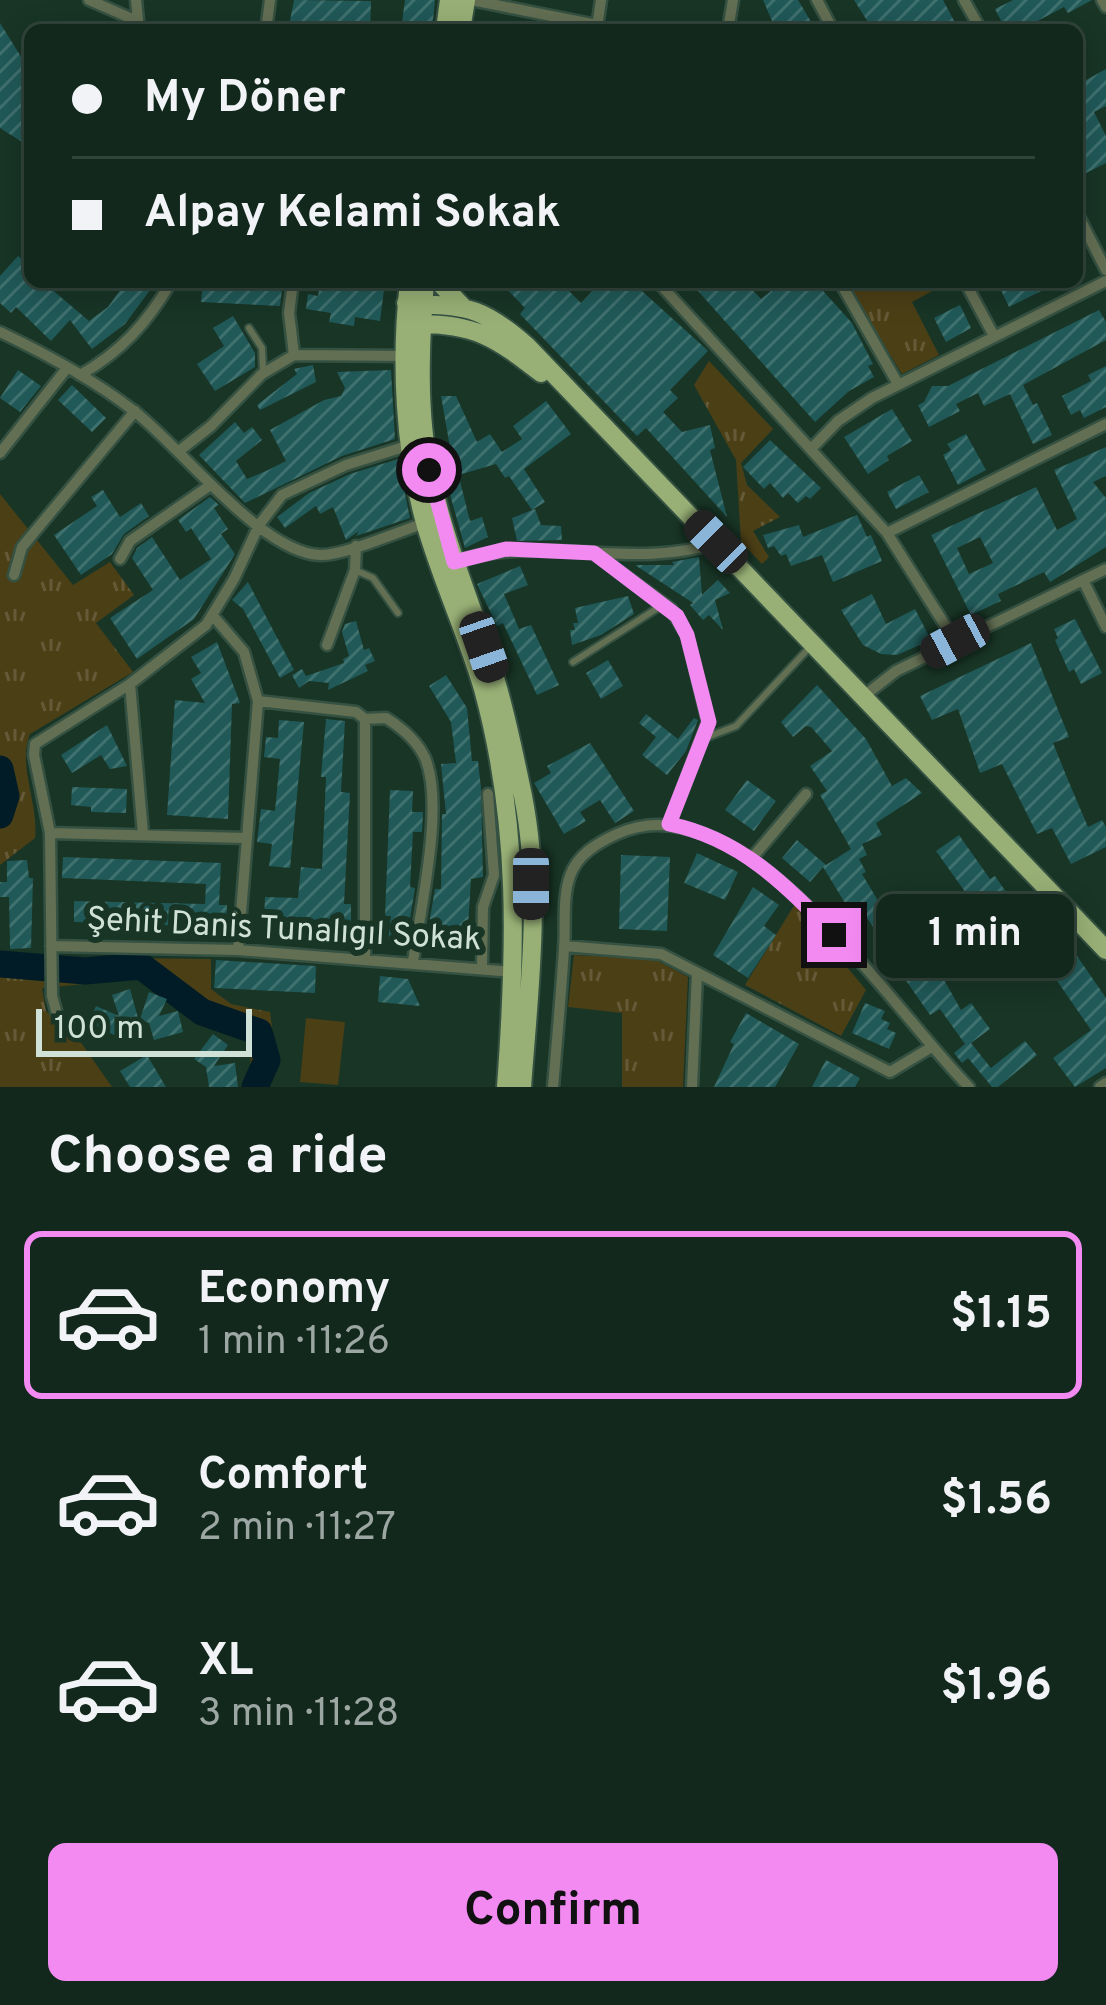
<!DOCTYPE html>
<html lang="en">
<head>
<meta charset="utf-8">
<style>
  :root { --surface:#12281c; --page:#1f3429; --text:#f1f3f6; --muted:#9ca6a3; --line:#31443b; --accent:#f28af2 }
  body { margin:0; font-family:Overpass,sans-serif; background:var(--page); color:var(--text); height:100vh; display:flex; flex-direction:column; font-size:45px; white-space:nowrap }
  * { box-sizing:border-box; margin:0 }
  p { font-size:39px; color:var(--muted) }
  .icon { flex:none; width:66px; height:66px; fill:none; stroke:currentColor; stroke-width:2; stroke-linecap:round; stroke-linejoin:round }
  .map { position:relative; height:1087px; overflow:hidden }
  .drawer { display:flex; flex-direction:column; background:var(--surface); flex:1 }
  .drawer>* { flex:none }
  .top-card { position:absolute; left:24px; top:24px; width:1059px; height:264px; border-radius:18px; box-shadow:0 6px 30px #0003,0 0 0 3px var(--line); display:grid; align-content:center; height:264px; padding:0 48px; background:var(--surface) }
  .scale { position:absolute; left:36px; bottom:30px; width:216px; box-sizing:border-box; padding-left:12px; border:6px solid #d0e1d7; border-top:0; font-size:33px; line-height:42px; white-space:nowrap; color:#d0e1d7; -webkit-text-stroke:9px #183526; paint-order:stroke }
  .end { position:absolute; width:54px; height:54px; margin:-27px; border:15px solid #f28af2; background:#111; box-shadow:0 0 0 6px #111 }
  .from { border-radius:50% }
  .bubble { position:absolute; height:84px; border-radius:18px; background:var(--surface); box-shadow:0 6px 30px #0003,0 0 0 3px var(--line); font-size:39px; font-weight:700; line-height:84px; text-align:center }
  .car { position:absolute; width:36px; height:72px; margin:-36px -18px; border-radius:15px; box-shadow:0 0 9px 3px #0007; background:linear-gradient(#222 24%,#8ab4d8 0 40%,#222 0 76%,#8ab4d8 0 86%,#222 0) }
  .top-card b { display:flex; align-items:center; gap:42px; height:114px; font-size:45px }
  .top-card b+b { border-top:3px solid var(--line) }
  .top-card i { width:30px; height:30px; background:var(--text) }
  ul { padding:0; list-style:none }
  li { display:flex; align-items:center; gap:36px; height:168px; margin:0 24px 18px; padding:0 24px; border:6px solid transparent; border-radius:18px }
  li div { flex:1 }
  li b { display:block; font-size:45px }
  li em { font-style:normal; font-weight:700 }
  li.active { border-color:var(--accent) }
  li>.icon { width:108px; height:108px; stroke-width:1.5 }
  h2 { padding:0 48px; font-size:54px; line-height:144px }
  .action { display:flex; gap:24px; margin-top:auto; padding:24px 48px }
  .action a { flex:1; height:138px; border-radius:18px; background:var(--accent); color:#111; font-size:48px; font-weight:700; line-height:138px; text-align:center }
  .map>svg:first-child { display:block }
  .grass { fill:url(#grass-tufts) }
  .garden { fill:#4b3f16 }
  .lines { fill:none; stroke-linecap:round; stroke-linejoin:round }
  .river { stroke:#011c26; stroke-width:27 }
  .building { fill:url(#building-hatch); fill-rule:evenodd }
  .lane-casing { stroke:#355142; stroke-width:10 }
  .street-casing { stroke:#355142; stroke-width:15 }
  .primary-casing { stroke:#355142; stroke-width:22 }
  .lane { stroke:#636f53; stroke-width:6 }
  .street { stroke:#636f53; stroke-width:10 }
  .primary { stroke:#98b076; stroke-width:18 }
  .route { stroke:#f28af2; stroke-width:15 }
  .labels { text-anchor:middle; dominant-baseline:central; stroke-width:12; stroke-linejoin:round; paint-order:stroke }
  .street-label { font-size:33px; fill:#d0e1d7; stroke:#183526 }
</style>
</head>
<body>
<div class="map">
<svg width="1106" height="1087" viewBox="0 0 1106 1087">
  <defs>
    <pattern id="grass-tufts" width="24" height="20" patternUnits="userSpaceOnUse" patternTransform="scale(3)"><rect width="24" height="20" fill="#4b3f16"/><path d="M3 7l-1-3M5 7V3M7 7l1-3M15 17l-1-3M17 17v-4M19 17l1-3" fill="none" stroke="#645a37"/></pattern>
    <pattern id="building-hatch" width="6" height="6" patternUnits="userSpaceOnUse" patternTransform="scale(3)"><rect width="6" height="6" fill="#205958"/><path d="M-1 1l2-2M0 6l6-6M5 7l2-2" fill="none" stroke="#3f716f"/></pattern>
  </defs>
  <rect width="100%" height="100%" fill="#183526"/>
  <path class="grass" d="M 846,282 L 949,282 L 912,302 L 939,355 L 902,374 Z
    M 709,361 L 773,429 L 741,463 L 747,485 L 780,517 L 753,531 L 769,557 L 762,564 L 741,542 L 736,460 L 694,385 Z
    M 0,494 L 73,585 L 110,562 L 134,595 L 96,623 L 133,672 L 30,734 C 17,765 39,804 35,838 L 0,865 Z
    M 795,904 L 866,990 L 841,1036 L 745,985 Z
    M 0,953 L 24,957 L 211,959 L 211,989 L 231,1004 L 270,1012 L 275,1050 L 264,1087 L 242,1087 L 250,1067 L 252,1043 L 242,1029 L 198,1021 L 163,991 L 136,979 L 42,988 L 46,1011 L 82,1044 L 112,1087 L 0,1087 Z
    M 574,955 L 654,959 L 688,977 L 683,1087 L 622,1087 L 622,1013 L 568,1007 Z"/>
  <path class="garden" d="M 306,1018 L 345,1022 L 338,1085 L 300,1082 Z"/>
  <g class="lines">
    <path class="river" d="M 0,769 L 6,796 L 0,815
      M 0,964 L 85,971 L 141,966 L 202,1012 L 259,1032 L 267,1060 L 255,1087"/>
  </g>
  <path class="building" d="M 294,0 L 371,1 L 370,30 L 289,26 Z
    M 405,0 L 435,0 L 432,30 L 401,30 Z
    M 763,0 L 798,0 L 816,30 L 776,30 Z
    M 854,0 L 943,0 L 959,30 L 873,30 Z
    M 1013,0 L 1092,0 L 1068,13 L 1064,7 L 1032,24 L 1036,30 L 1006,30 L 995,9 Z
    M 0,23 L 30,71 L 30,100 L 26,108 L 30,110 L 30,147 L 0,128 Z
    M 1106,69 L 1106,106 L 1094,112 L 1106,136 L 1106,163 L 1086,173 L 1077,156 L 1077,85 Z
    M 18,256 L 30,266 L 30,282 L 43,282 L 89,321 L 108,307 L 126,282 L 156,282 L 125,324 L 92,349 L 70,320 L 51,341 L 16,307 L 11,313 L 0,303 L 0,276 Z
    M 203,282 L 283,282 L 280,306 L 201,302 Z
    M 320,282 L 385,282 L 380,321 L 355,317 L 354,326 L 329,322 L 331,313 L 306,309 L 308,294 L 318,296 Z
    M 500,282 L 560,282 L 581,303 L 601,282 L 632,282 L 705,348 L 708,351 L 670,390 L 678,398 L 663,412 L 682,432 L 710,425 L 715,448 L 710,450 L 727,517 L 646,428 L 637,436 L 520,314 L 525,308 Z
    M 690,282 L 745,282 L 761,299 L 782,282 L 815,282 L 852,323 L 873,364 L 868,366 L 874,377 L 849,391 L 815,422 Z
    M 997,282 L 1059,282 L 1009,307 Z
    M 960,305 L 971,328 L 946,342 L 934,318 Z
    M 1099,310 L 1106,322 L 1106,340 L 1023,385 L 1033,405 L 1037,403 L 1052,435 L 1033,444 L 1010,394 L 984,406 L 978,393 L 956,404 L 960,411 L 929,427 L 918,405 L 924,402 L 932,386 L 948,386 Z
    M 233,316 L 255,353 L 255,367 L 215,391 L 197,364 L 224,346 L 213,328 Z
    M 313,365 L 316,382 L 260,410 L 257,405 L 297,374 L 294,369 Z
    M 1106,366 L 1106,407 L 1084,418 L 1080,410 L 1071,415 L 1062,396 L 1091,381 L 1088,375 Z
    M 18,370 L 41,386 L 20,412 L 0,398 Z
    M 391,370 L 395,439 L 342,456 L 245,503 L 199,455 L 235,422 L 244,433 L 252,427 L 262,440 L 236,461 L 247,479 L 266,471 L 286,461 L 270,430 L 324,400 L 341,396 L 345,388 L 337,372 Z
    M 72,385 L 106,418 L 92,432 L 58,400 Z
    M 441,396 L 456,396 L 477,442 L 490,434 L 502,452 L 522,439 L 513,426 L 546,401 L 571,434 L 524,469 L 545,502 L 532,510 L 509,476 L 505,478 L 496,464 L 455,476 Z
    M 892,409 L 912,441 L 887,456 L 889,460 L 868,474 L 844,437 Z
    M 966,434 L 986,470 L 958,485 L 943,455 L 951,450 L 947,444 Z
    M 770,440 L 821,488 L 810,499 L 806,496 L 798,503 L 788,493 L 783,498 L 770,483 L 764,489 L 743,467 Z
    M 1106,447 L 1106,476 L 1093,482 L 1106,498 L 1106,547 L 1050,582 L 1044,572 L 998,594 L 1001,601 L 971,615 L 931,535 L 1036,487 L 1057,530 L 1077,519 L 1054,470 ZM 980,537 L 993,563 L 969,574 L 957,548 Z
    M 398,459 L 410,518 L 356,536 L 359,531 L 346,540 L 333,507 L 320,514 L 316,506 L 285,528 L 277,517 L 309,493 L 350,474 Z
    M 919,475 L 929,492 L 896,509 L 887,492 Z
    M 460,481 L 470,521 L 482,517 L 488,537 L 465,548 L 447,484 Z
    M 103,490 L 120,517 L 141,503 L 149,516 L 124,534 L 112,554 L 81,575 L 54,535 L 97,506 L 91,497 Z
    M 210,497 L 219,505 L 214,508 L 228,529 L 221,534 L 235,554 L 194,619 L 137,659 L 110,618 L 153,590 L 132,558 L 137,548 L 152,537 L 180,580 L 211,559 L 191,528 L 186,532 L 178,520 Z
    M 535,509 L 541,525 L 561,526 L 562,540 L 517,541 L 512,518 Z
    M 857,515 L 867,537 L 871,535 L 882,561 L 833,582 L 822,555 L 791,566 L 786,554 L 781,556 L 774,546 L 768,548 L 763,535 L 799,525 L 803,537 Z
    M 699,557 L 702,595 L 718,580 L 730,593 L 715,600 L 723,630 L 709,615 L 703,620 L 690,605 L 693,603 L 635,565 L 674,565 L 672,562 Z
    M 520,566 L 528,585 L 504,594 L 519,629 L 531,625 L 559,685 L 537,695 L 503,623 L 497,626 L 477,584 Z
    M 248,582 L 294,670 L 280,678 L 243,609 L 232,600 Z
    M 872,594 L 886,624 L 915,609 L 931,640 L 897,655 L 881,654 L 863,645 L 841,610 Z
    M 628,596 L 634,614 L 601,635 L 572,645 L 570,630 L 575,630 L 573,623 L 578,623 L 575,608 Z
    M 1075,619 L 1102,673 L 1081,684 L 1074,669 L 1069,672 L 1055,640 L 1058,638 L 1054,629 Z
    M 356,621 L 364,650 L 369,648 L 375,661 L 365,665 L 368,671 L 328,690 L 329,683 L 309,681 L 299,688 L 292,675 L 302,669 L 306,676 L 344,663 L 343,659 L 349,656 L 342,632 L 345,624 Z
    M 217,642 L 240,703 L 232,704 L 228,819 L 167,815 L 175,700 L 205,703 L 191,679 L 201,673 L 191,657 Z
    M 1031,643 L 1069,737 L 1053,743 L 1068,780 L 1088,827 L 1102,820 L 1106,827 L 1106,847 L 1071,864 L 1052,828 L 1037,834 L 1002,764 L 980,773 L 958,709 L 932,720 L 920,696 Z
    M 608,660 L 623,686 L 601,699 L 586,673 Z
    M 446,675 L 467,708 L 472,761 L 478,761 L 481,788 L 483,877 L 471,879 L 467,943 L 426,940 L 435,889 L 441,889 L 442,814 L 446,814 L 441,764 L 456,763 L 451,722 L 429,686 Z
    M 817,685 L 866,739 L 892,786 L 906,778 L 922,793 L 876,823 L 882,835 L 862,844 L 867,855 L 859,859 L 866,872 L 862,874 L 880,904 L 890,898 L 900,914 L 875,930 L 860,907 L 835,921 L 828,913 L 845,903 L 823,867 L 810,882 L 782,858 L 797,840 L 826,865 L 851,849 L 820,795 L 827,791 L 810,766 L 832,751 L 811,727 L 806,726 L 793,737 L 781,722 Z
    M 646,714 L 678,739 L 694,718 L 698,720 L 686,751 L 667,775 L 642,755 L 656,737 L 639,723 Z
    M 326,719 L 345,721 L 341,792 L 350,793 L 344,904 L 351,904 L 351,937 L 336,937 L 336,932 L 306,931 L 306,924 L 264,922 L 265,897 L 298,898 L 301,867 L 322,869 L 326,777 L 321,777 Z
    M 279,720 L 304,722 L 290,868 L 269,866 L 272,844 L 257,842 L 261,809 L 275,811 L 280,759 L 264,757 L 266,737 L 278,738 Z
    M 107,725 L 127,766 L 110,769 L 101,755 L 72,773 L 61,755 Z
    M 590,743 L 634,811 L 615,823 L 600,800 L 580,812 L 586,821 L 564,834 L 534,783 L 551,773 L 547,766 Z
    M 747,780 L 776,801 L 754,831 L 725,810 Z
    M 72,787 L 127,789 L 126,813 L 91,812 L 91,807 L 71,805 Z
    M 390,790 L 413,791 L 412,812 L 423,812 L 422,832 L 413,832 L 410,887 L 415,888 L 406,943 L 388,941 L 391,916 L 385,916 Z
    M 959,835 L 990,879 L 995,876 L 1020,912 L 1028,907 L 1057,946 L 1066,940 L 1106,998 L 1106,1068 L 1075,1087 L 1053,1058 L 1091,1030 L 1033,946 L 1010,962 L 964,898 L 968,896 L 936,851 Z
    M 697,853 L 738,872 L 725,900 L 684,883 Z
    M 621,855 L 670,857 L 667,931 L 619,929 Z
    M 63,857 L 221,863 L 219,905 L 227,905 L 226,928 L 158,925 L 158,914 L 130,914 L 130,924 L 74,922 L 74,901 L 205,904 L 206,884 L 62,878 Z
    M 27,860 L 29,878 L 33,878 L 31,948 L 10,949 L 9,897 L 0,897 L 0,882 L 7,882 L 7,861 Z
    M 753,887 L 779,905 L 764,926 L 776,935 L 748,978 L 713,955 Z
    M 917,932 L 961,1010 L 971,1003 L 990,1029 L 971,1043 L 991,1068 L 1025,1041 L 1037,1055 L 998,1087 L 992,1087 L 968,1058 L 962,1063 L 954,1053 L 965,1044 L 940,1009 L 930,1015 L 886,952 Z
    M 216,960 L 316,966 L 315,993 L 214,988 Z
    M 380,976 L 408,979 L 420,1006 L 378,1002 Z
    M 130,989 L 138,1018 L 122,1023 L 116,1036 L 89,1022 L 96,1006 L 119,1016 L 112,995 Z
    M 149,992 L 167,999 L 159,1016 L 178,1011 L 183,1032 L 154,1040 L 149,1023 L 140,1019 Z
    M 865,1003 L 885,1011 L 881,1019 L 890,1023 L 887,1029 L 896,1033 L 889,1049 L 852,1033 Z
    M 746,1013 L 799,1044 L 775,1087 L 714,1087 L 734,1044 L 730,1042 Z
    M 213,1034 L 228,1045 L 214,1066 L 235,1063 L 238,1087 L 209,1087 L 206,1067 L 194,1059 Z
    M 147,1055 L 157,1072 L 166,1087 L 130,1087 L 120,1071 Z
    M 826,1060 L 860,1078 L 855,1087 L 812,1087 Z"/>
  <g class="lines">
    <g class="lane-casing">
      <path id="lane" d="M 249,328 L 262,348 L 263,370
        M 355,570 L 373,578 L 398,613
        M 573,662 L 664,604
        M 705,738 L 736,726 L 809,648"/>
    </g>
    <g class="street-casing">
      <path id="street" d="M 89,0 L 137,21
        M 136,0 L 139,30
        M 471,0 L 597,25
        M 817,0 L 833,30
        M 964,0 L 981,30
        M 1102,0 L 1106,7
        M 597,27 L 601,0
        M 266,30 L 270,0
        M 728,30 L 733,0
        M 1077,213 L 1106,270
        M 293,282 L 289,313 L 294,355
        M 658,282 L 887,533 L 955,641
        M 840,282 L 898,384
        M 965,282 L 994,336
        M 0,332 C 46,354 94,380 134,411 C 180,446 261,553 320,555 C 343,556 400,531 425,523
        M 80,375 C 121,352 148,322 171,282
        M 811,449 L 838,421 L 872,398 L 1106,281
        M 179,451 L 211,426 L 262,374 L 294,355 L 410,356
        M 0,453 L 67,368
        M 887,533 L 1106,424
        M 594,553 L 671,609 L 687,635 L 708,722 L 669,824
        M 120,559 L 130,541 L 209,486
        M 454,562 C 540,533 631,571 716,543
        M 14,575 L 22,547 L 135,411
        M 1083,580 L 1106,627
        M 214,617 L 244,652 L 258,701 L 238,950
        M 327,645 L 355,570 L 356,546
        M 130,684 L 143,834
        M 864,696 L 896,671 L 1106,569
        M 258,701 L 356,712 L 365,719 L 386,718 C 402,728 417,740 425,758 C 445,805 420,910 413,962
        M 50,833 L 246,838
        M 752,858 L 806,794
        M 51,946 L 238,950 L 514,972
        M 564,946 L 661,954 L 890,1072 L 930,1048
        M 365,958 L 365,719
        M 482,968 L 483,907 L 494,875 L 488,794
        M 57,1014 L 52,996 L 50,833 L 34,755 L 35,744 L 130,684 L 206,625 L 234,579 L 259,525 L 282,495 L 346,465 L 410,445
        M 553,1087 C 557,1041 561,995 564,949 C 566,926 562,898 570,876 C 577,855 597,843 617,834 C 743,776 892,1010 969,1087
        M 692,1087 L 697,973
        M 1100,1087 L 1106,1083"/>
    </g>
    <g class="primary-casing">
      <path id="primary" d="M 445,30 L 449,0
        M 461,30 L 466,0
        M 409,282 C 400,361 404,450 426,526 C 442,581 467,634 483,689 C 520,824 516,950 506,1087
        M 425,282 C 420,344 417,412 430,473 C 445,545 475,611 496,681 C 507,718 515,758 523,796 C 542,891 529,992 522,1087
        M 439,282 L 462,306
        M 406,303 C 467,307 479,304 527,346 L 1106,950
        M 415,324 C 474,323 495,337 541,373"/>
    </g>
    <use href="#lane" class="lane"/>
    <use href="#street" class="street"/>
    <use href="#primary" class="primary"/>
  </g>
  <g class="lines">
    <path class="route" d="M 429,470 L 454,562 L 506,549 L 594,553 L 677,616 L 687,635 L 709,722 L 669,824 C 740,838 786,885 834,935"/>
  </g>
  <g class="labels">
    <g class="street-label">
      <text transform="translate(284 931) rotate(3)">Şehit Danis Tunalıgıl Sokak</text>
    </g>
  </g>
</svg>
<div class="scale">100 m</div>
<i class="end from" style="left:429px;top:470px"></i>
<i class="end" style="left:834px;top:935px"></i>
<div class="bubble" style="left:876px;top:894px;width:198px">1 min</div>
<i class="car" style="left:716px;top:542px;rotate:315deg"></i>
<i class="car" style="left:955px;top:641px;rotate:242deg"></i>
<i class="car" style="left:484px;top:647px;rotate:161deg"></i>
<i class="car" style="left:531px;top:884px;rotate:180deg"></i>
<div class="top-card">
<b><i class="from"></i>My Döner</b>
<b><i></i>Alpay Kelami Sokak</b>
</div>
</div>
<section class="drawer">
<h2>Choose a ride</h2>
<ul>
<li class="active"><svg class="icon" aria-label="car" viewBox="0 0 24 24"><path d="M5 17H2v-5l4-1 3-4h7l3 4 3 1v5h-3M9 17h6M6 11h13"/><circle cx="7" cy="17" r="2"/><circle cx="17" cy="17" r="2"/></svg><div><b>Economy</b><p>1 min · 11:26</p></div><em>$1.15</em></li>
<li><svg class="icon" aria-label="car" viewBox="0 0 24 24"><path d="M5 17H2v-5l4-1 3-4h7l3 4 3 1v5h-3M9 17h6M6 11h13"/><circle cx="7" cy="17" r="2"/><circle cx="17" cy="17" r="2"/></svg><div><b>Comfort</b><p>2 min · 11:27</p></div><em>$1.56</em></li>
<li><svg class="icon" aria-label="car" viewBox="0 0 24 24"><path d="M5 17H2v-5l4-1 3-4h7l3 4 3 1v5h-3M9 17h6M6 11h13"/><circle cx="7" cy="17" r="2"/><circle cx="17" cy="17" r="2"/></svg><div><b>XL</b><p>3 min · 11:28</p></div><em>$1.96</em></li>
</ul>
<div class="action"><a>Confirm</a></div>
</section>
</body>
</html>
